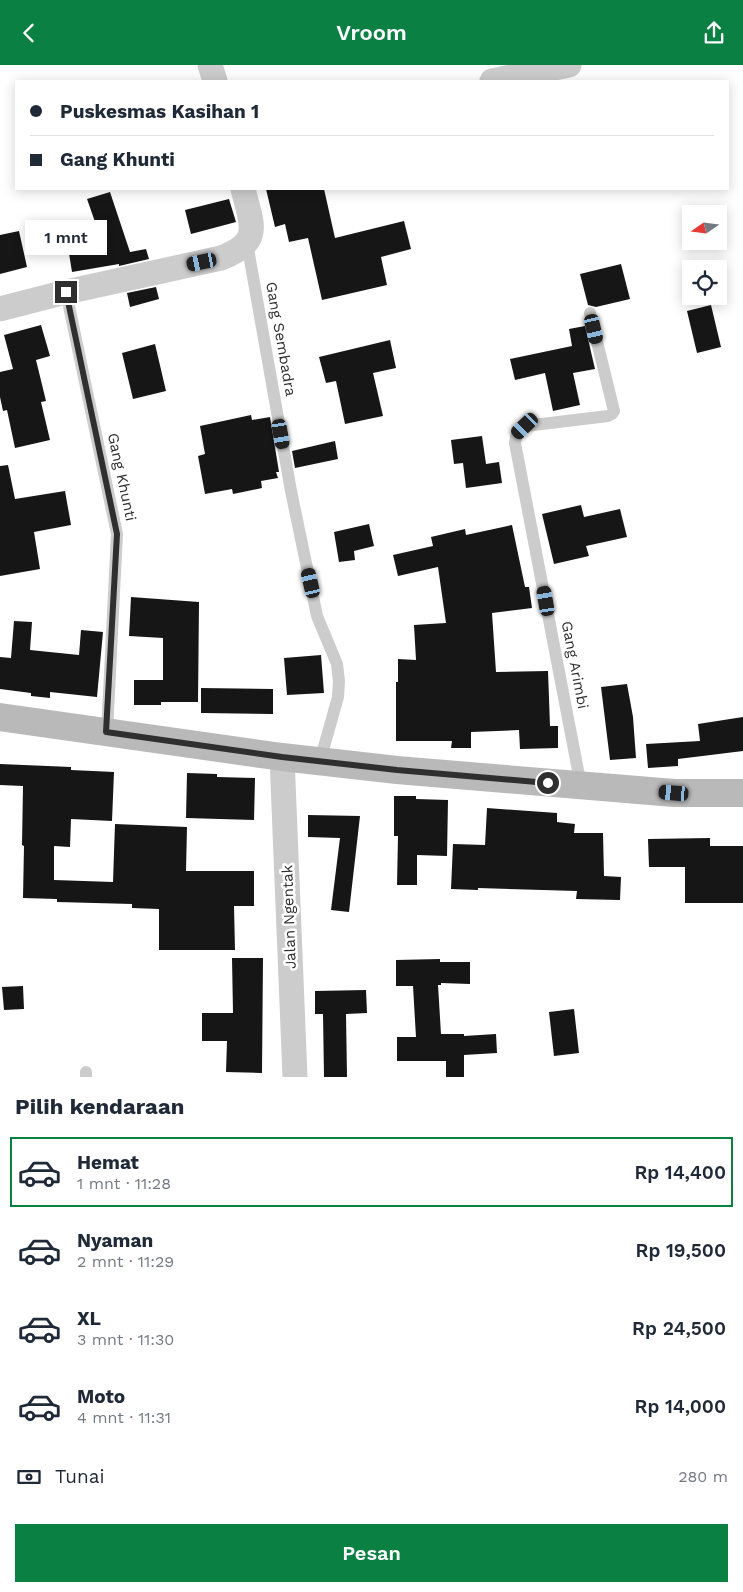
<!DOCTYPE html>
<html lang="id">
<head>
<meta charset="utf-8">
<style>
  :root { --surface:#fff; --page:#f6f6f7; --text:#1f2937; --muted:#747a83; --line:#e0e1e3; --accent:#0b8043 }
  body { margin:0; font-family:"Work Sans",sans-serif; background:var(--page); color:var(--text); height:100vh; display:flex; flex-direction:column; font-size:19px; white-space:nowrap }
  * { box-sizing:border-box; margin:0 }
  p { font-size:16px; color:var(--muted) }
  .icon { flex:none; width:28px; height:28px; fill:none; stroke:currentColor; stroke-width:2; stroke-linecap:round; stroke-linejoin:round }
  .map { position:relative; height:1012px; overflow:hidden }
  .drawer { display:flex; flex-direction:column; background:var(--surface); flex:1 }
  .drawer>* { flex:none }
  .banner { position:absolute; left:15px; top:15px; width:714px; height:110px; border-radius:0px; box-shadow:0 2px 12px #0003; display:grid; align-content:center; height:110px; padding:0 15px; background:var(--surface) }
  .needle { width:32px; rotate:256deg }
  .controls { position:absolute; left:682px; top:140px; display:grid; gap:10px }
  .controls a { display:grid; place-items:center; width:45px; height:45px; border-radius:0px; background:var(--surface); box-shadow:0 2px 12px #0003; font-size:25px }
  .end { position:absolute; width:22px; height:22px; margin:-11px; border:6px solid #2f2f2f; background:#fff; box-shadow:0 0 0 2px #fff }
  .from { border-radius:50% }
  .bubble { position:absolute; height:35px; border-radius:0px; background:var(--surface); box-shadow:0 2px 12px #0003; font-size:16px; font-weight:600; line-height:35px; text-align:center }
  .car { position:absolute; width:15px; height:30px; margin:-15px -8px; border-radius:6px; box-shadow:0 0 4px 1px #0007; background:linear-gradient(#222 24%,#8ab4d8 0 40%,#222 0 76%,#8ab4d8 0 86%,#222 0) }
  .banner b { display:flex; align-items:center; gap:18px; height:48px; font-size:19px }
  .banner b+b { border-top:1px solid var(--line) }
  .banner i { width:12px; height:12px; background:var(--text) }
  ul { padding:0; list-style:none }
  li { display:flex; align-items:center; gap:15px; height:70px; margin:0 10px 8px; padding:0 5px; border:2px solid transparent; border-radius:0px }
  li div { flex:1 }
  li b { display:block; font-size:19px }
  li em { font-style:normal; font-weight:600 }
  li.current { border-color:var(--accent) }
  li>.icon { width:45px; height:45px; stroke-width:1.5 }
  h2 { padding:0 15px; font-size:22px; line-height:60px }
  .pay { display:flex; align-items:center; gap:12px; height:55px; padding:0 15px; font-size:19px }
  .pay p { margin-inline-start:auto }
  .button { display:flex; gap:10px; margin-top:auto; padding:10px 15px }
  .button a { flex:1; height:58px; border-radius:0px; background:var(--accent); color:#fff; font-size:20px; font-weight:600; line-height:58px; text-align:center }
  header { display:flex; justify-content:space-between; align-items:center; height:65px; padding:0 15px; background:var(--accent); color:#fff; font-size:22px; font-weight:600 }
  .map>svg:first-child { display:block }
  .building { fill:#161616 }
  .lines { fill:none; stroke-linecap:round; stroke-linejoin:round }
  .service { stroke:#ccc; stroke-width:12 }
  .minor { stroke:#ccc; stroke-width:25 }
  .secondary { stroke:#b9b9b9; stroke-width:28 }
  .route { stroke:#2f2f2f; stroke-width:6 }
  .labels { text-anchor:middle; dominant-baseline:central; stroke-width:5; stroke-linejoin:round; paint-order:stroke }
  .street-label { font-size:15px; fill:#2f2f2f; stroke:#fff }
</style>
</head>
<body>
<header><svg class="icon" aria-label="back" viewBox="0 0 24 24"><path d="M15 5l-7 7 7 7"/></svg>Vroom<svg class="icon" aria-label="share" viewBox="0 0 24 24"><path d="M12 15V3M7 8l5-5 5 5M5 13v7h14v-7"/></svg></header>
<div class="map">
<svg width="743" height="1012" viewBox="0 0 743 1012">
  <rect width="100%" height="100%" fill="#fff"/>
  <path class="building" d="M 266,124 L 324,124 L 335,173 L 404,156 L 411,184 L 381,192 L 387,220 L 322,235 L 308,173 L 289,177 L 285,159 L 275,162 Z
    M 110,127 L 130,187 L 146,184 L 149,194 L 119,201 L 119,199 L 72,207 L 67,176 L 100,171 L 87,134 Z
    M 229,134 L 236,157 L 191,169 L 185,145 Z
    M 19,166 L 27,202 L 0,209 L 0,170 Z
    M 621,199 L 630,234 L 596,242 L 588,240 L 580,209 Z
    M 156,222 L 159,234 L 130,242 L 127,228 Z
    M 711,240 L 721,282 L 697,288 L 687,246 Z
    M 41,260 L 50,291 L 36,295 L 46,336 L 41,337 L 50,375 L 15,383 L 7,345 L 3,346 L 0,332 L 0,307 L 13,304 L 4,270 Z
    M 585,261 L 595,304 L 573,308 L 580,340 L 553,346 L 545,308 L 515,315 L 510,294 L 572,281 L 569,264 Z
    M 390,275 L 396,303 L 373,308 L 383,351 L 345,359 L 336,316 L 326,318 L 319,292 Z
    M 155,279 L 166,326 L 133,334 L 122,288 Z
    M 251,350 L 252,355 L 270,352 L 279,407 L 276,407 L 278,413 L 261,416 L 262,423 L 233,429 L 232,424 L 205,429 L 198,391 L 205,389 L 200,361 Z
    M 482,371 L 486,399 L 499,397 L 502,418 L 466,423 L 463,398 L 454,399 L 451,375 Z
    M 335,376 L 338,394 L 295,403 L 292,386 Z
    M 8,400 L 15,434 L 65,426 L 71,460 L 34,467 L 40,504 L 0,511 L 0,401 Z
    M 581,440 L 584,452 L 620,444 L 627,472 L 586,481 L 589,491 L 554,499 L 542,449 Z
    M 369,459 L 374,481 L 354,486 L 355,495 L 339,497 L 334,467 Z
    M 512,460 L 525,522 L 529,522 L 532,543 L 492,548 L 496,607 L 548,606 L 550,661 L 558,661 L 558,683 L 520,684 L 519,665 L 471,667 L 471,683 L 451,683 L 452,676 L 396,676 L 396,617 L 398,617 L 398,594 L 416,595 L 414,560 L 446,558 L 438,502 L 398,511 L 393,490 L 433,481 L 431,472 L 465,464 L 466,470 Z
    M 131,532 L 199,537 L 198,637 L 161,637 L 161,640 L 134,640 L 134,615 L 163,615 L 163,573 L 129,571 Z
    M 14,556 L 32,557 L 30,585 L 79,590 L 81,565 L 103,567 L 97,632 L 50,627 L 50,633 L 31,631 L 31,628 L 0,624 L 0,592 L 11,593 Z
    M 321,590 L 324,628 L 287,630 L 284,593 Z
    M 627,619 L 633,652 L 636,693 L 610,695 L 601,622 Z
    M 201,623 L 273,624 L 273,649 L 201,648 Z
    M 743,652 L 743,686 L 678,694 L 678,701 L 648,703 L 646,679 L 700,676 L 698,659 Z
    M 0,699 L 71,702 L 71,705 L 114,707 L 112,756 L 71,754 L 70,782 L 54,781 L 54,815 L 113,817 L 115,759 L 187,762 L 186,806 L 254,806 L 254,841 L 234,841 L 235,885 L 159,885 L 159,844 L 132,843 L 132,839 L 57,837 L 57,834 L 23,833 L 24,781 L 22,780 L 23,721 L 0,720 Z
    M 187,708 L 217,709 L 217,712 L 255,713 L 254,755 L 186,753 Z
    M 394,731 L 416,731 L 416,734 L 448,735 L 447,791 L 417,790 L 417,820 L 397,820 L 398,771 L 394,771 Z
    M 487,743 L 557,748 L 557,757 L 575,759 L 574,768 L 603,768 L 604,811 L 621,812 L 620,835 L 576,834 L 577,826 L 478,823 L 478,825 L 451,824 L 453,779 L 485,780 Z
    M 308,750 L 360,751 L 349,847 L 331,845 L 340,773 L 308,772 Z
    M 710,773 L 710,781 L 743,781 L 743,838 L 685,838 L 685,802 L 649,802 L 648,774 Z
    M 232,893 L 263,893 L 262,1008 L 226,1007 L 227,976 L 202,976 L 202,948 L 233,948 Z
    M 440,894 L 440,897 L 470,897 L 470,919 L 441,918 L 441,920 L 438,920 L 441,969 L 464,969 L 464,971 L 496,969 L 497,988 L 464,990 L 464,1012 L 446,1012 L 446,996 L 397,996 L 397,972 L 416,972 L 413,921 L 396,921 L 396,895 Z
    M 23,921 L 24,944 L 4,945 L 2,922 Z
    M 366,925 L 367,948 L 346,949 L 347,1012 L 324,1012 L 323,949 L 315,949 L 315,926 Z
    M 574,944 L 579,988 L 554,991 L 549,947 Z"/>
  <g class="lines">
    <path class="service" d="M 247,178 L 291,426 L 317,551 L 337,599 L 339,616 L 338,632 L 320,696
      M 66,227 L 117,469 L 107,667
      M 581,721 L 515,378 L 517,368 L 525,361 L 608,351 L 612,349 L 614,346 L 590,248
      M 86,1007 L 86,1012"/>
    <path class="minor" d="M 210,0 L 215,16
      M 492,16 L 569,0
      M 0,244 L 66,227 L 221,193 C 263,177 252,160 243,124
      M 282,692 L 295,1012"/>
    <path class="secondary" d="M 0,652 L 282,692 L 397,705 L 674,728 L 743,728"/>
  </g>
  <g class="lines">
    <path class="route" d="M 66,227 L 117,469 L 106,667 L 282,692 L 397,705 L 548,718"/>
  </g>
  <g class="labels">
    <g class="street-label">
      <text transform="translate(281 274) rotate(80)">Gang Sembadra</text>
      <text transform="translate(122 412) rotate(78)">Gang Khunti</text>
      <text transform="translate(575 600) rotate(79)">Gang Arimbi</text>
      <text transform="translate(289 852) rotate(-92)">Jalan Ngentak</text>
    </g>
  </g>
</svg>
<div class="controls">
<a><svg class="needle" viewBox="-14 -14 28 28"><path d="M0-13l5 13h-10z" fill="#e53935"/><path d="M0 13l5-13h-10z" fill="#747a83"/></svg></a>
<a><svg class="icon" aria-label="locate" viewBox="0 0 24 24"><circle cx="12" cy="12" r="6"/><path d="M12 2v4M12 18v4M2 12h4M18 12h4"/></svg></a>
</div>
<i class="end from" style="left:548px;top:718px"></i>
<i class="end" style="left:66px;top:227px"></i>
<div class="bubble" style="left:25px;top:155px;width:82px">1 mnt</div>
<i class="car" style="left:202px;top:197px;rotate:258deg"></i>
<i class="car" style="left:594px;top:264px;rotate:167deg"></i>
<i class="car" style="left:525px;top:361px;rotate:226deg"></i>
<i class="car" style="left:281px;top:369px;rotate:170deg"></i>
<i class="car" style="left:311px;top:518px;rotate:347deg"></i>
<i class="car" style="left:546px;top:536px;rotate:350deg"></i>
<i class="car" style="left:674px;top:728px;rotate:275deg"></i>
<div class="banner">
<b><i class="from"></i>Puskesmas Kasihan 1</b>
<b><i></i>Gang Khunti</b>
</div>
</div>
<section class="drawer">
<h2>Pilih kendaraan</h2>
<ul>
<li class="current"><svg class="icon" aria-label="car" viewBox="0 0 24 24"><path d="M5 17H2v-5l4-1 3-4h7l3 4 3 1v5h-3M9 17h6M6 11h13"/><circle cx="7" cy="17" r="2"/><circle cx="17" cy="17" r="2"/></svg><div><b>Hemat</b><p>1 mnt · 11:28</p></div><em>Rp 14,400</em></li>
<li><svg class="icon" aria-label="car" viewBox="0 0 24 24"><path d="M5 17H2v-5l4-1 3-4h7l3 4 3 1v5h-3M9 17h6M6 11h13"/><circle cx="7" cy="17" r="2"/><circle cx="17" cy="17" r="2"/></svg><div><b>Nyaman</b><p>2 mnt · 11:29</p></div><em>Rp 19,500</em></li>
<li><svg class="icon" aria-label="car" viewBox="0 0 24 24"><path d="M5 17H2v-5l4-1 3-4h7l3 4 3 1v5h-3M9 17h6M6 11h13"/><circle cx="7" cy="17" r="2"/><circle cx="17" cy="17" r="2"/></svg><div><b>XL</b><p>3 mnt · 11:30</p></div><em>Rp 24,500</em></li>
<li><svg class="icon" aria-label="car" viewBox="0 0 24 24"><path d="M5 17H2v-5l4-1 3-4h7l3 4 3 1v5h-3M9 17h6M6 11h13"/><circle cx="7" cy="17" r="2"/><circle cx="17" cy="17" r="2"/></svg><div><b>Moto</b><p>4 mnt · 11:31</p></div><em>Rp 14,000</em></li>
</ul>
<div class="pay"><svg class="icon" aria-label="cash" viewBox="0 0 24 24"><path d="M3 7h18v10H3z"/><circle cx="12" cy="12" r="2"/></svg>Tunai<p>280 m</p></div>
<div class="button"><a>Pesan</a></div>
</section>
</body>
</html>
